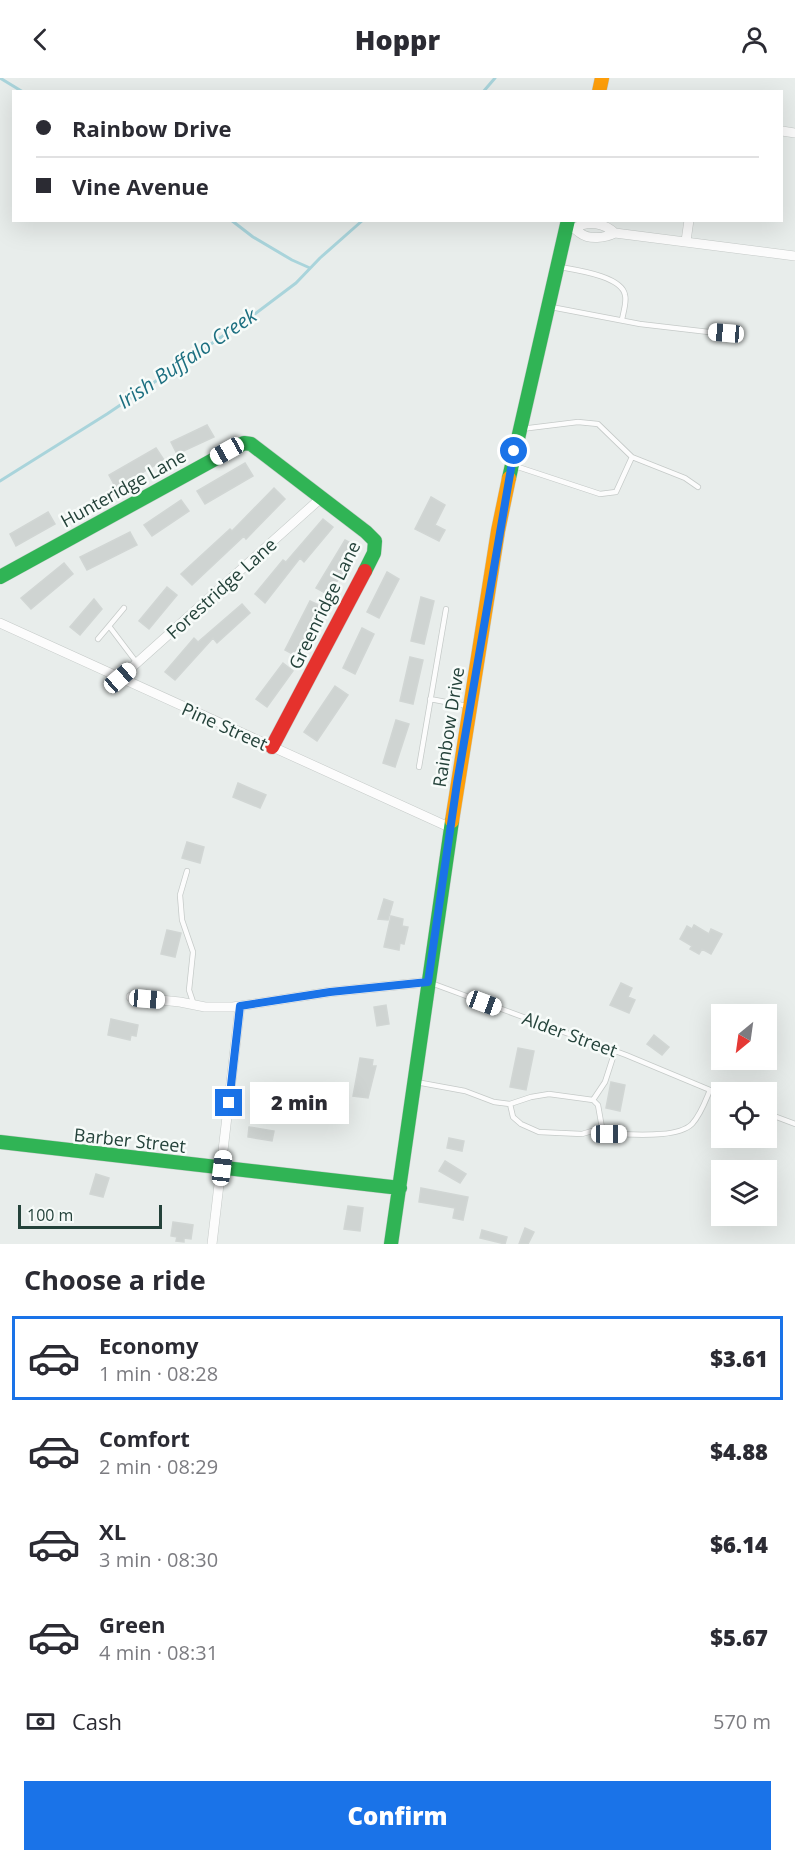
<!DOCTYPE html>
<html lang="en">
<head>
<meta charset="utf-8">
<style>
  :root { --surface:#fff; --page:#f2f2f3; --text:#2b2b33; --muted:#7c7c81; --line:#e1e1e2; --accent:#1a73e8 }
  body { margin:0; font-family:"Open Sans",sans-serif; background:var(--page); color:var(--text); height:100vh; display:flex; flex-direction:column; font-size:22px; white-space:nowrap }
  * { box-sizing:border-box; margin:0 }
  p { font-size:20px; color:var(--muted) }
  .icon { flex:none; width:33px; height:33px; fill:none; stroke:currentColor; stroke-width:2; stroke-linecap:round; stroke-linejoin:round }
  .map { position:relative; height:1166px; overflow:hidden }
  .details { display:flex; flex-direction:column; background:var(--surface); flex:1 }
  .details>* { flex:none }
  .top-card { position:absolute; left:12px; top:12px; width:771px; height:132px; border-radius:0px; box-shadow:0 6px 24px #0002; display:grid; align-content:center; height:132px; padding:0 24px; background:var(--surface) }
  .needle { width:39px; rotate:209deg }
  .fabs { position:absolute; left:711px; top:926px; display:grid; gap:12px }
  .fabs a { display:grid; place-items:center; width:66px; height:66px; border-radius:0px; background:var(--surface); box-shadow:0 6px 24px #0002; font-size:30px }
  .scale { position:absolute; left:18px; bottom:15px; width:144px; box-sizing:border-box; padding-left:6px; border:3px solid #24423a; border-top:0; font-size:16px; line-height:21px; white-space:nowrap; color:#24423a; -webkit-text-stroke:4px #f7fbf9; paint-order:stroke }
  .end { position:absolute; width:27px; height:27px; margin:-14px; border:8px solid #1a73e8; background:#fff; box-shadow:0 0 0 3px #fff }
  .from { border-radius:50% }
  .bubble { position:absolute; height:42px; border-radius:0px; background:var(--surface); box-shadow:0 6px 24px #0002; font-size:20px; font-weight:800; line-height:42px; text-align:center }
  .car { position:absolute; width:18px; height:36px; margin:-18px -9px; border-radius:8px; box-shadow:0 0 4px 2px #0007; background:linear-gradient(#fff 24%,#345 0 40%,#fff 0 76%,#345 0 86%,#fff 0) }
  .top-card b { display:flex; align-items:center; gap:21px; height:57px; font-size:22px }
  .top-card b+b { border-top:2px solid var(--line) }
  .top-card i { width:15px; height:15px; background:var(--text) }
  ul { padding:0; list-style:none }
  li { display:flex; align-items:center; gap:18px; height:84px; margin:0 12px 9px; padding:0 12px; border:3px solid transparent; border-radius:0px }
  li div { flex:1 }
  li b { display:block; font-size:22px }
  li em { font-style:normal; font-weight:800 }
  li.selected { border-color:var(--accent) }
  li>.icon { width:54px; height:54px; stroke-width:1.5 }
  h2 { padding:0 24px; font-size:27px; line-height:72px }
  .pay { display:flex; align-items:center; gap:15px; height:66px; padding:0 24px; font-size:22px }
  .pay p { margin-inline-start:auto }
  .button { display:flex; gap:12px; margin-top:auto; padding:12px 24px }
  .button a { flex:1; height:69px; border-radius:0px; background:var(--accent); color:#fff; font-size:24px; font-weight:800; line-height:69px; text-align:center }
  header { display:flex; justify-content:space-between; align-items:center; height:78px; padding:0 24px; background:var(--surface); font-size:27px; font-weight:800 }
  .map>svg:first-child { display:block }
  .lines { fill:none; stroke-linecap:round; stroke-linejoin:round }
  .stream { stroke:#a9d4db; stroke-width:3 }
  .building { fill:#cfd4d2; stroke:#d1d6d4; stroke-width:1.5 }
  .lane-casing { stroke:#c5cac8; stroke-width:6 }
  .street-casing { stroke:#c5cac8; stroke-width:10 }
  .fast-casing { stroke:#c3cbc8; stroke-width:15 }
  .slow-casing { stroke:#c3cbc8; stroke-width:15 }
  .jam-casing { stroke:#c3cbc8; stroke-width:15 }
  .lane { stroke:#fcfcfc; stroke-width:4.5 }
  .street { stroke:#fcfcfc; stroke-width:9 }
  .fast { stroke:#30b455; stroke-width:14 }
  .slow { stroke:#ff9f0a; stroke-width:14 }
  .jam { stroke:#e5322d; stroke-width:14 }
  .route { stroke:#1a73e8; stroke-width:8 }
  .labels { text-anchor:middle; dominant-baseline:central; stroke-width:5; stroke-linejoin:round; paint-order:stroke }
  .street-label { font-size:18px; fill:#24423a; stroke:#f7fbf9 }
  .water-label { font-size:20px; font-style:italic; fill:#1c6f80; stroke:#f7fbf9 }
</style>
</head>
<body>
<header><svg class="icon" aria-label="back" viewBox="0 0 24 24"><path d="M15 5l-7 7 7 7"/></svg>Hoppr<svg class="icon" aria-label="person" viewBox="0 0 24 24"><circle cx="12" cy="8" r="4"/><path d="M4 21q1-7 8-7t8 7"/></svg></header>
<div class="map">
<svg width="795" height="1166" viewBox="0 0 795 1166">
  <rect width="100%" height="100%" fill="#e8edeb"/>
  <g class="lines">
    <path class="stream" d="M 0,0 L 23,14
      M 483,14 L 495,0
      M 231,142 L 253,159 L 292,182 L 310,190
      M 0,403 L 107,336 L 251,239 L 296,205 L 320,180 L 363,142"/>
  </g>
  <path class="building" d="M 207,347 L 214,359 L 177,376 L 171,364 Z
    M 156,370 L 164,382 L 116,410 L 109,397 Z
    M 245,385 L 253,398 L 205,426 L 197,413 Z
    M 274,410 L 285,421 L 246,461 L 244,458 L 192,507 L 181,496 L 230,451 L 232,453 Z
    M 431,419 L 445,427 L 435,447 L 445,452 L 439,463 L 415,451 Z
    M 181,422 L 189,433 L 152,458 L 144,447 Z
    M 48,434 L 55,446 L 16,468 L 10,456 Z
    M 323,441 L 333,449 L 304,484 L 300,480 L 265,525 L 255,516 L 283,482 L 286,484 Z
    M 130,454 L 137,467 L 87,492 L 80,479 Z
    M 345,462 L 358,469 L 329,517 L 316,510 Z
    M 64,485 L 73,496 L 31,531 L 21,520 Z
    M 387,494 L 399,501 L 379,540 L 367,534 Z
    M 167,509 L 177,517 L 149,551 L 139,543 Z
    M 421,519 L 434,523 L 424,566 L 411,563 Z
    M 94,521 L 102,531 L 80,557 L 70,549 Z
    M 310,523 L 323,529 L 298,579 L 285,572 Z
    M 242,526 L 250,535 L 217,565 L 213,560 L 175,602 L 165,594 L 194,560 L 198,564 Z
    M 362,550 L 374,556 L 355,596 L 343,590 Z
    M 410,579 L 423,582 L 413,626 L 400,623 Z
    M 283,585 L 293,593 L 267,629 L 256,621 Z
    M 335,608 L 348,617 L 317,663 L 304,654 Z
    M 396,642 L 409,646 L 395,689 L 383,685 Z
    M 238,705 L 266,717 L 260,730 L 233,719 Z
    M 187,764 L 204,769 L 200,785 L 182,780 Z
    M 384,821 L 393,824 L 388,842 L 378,841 Z
    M 391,838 L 403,841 L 402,848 L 408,849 L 404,866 L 400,865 L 399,872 L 384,869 Z
    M 694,847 L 709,856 L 711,851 L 722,856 L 711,876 L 702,871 L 699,876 L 690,871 L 692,868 L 680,861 L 687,848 L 692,851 Z
    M 167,852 L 181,855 L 175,879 L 161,876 Z
    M 621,905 L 632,910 L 628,919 L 635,922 L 629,935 L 610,927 Z
    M 386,927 L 389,946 L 377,948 L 374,929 Z
    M 111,941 L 138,947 L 136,958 L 131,957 L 130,962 L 108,957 Z
    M 654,957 L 669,969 L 662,977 L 647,966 Z
    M 518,970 L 534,973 L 526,1012 L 510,1009 Z
    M 360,980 L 373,982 L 372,988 L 376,988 L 368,1020 L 353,1018 Z
    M 611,1004 L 625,1007 L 620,1033 L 606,1030 Z
    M 249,1049 L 274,1053 L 272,1063 L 248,1059 Z
    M 449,1060 L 464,1063 L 462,1073 L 447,1070 Z
    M 445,1083 L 466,1096 L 460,1105 L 439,1093 Z
    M 96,1096 L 109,1100 L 103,1119 L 90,1116 Z
    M 421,1110 L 468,1119 L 463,1142 L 453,1140 L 455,1130 L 419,1124 Z
    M 348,1128 L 363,1130 L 360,1153 L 344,1151 Z
    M 173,1144 L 193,1147 L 191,1161 L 184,1160 L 184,1164 L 176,1163 L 177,1159 L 171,1158 Z
    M 525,1150 L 534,1154 L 528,1166 L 519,1166 Z
    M 482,1152 L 507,1159 L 505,1166 L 480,1160 Z"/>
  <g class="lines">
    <g class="lane-casing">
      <path id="lane" d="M 560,189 C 576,192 622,198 625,217 C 627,224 623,235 622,242
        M 551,229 L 640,246 L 726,256
        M 521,351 L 578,344 L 598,346 L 632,379 L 685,400 L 698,409
        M 512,387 L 600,416 L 616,414 L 632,379
        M 109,548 L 124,530
        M 98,561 L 109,548 L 137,585
        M 430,621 L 467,628
        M 419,689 L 446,531
        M 187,793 L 180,817 L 182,842 L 193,874 L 189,912 L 194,927
        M 431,905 L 626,977 L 722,1017
        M 416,1004 L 465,1013 L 494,1024 L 510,1026 L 531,1019 L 549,1016 L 593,1022 L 598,1027 L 602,1050 L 609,1056 C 629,1056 677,1061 692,1046 C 701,1036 705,1024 710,1012
        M 593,1022 L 605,1004 L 615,973
        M 510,1026 L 513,1039 L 521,1046 L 539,1054 L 582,1056 L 602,1050
        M 766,1035 L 795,1046"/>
    </g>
    <g class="street-casing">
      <path id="street" d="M 782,53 L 795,55
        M 567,148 C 574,149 575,151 580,155 C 589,162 605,160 615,155 L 795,178
        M 575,150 C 588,142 604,145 615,155
        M 686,163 L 689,142
        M 0,545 L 451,750
        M 120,600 L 321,420
        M 131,919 L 180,924 L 205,929 L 233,929 L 330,914 L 428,904
        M 212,1166 L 240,928"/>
    </g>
    <g class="fast-casing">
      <path id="fast" d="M 509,400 L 568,142
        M 0,499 L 244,365 L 251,366 L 366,454 L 375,463 L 374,475 L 365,493
        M 0,1064 L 400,1110
        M 391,1166 L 452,743"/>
    </g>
    <g class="slow-casing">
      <path id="slow" d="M 599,14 L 602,0
        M 452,743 L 498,453 L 509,400"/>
    </g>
    <g class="jam-casing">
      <path id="jam" d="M 272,669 L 365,493"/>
    </g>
    <use href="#lane" class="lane"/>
    <use href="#street" class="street"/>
    <use href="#fast" class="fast"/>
    <use href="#slow" class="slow"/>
    <use href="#jam" class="jam"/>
  </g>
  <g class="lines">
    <path class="route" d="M 229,1025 L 240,928 L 330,914 L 428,904 L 457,705 L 514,373"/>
  </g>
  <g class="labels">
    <g class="street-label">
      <text transform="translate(123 410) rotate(-29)">Hunteridge Lane</text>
      <text transform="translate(221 510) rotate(-42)">Forestridge Lane</text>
      <text transform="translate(324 527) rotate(-64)">Greenridge Lane</text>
      <text transform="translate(225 648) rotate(24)">Pine Street</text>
      <text transform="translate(448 649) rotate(-81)">Rainbow Drive</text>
      <text transform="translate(570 956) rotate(20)">Alder Street</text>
      <text transform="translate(130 1062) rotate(6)">Barber Street</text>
    </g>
    <g class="water-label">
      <text transform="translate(187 280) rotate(-34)">Irish Buffalo Creek</text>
    </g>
  </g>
</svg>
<div class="fabs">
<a><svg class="needle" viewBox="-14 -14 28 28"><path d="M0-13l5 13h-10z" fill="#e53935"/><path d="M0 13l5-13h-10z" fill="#7c7c81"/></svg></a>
<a><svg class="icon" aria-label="locate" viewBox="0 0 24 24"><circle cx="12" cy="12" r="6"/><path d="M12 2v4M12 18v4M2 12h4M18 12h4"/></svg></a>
<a><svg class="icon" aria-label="layers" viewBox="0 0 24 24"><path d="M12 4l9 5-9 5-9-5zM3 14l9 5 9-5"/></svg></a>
</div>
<div class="scale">100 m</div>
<i class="end from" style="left:514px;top:373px"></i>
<i class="end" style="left:229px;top:1025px"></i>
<div class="bubble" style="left:250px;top:1004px;width:99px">2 min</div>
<i class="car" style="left:726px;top:255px;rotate:275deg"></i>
<i class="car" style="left:227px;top:373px;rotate:241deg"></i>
<i class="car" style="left:120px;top:600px;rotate:49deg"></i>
<i class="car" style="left:147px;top:921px;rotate:95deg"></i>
<i class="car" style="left:484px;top:925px;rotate:110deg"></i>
<i class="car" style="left:609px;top:1056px;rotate:90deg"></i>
<i class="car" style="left:222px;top:1090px;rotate:7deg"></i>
<div class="top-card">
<b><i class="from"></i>Rainbow Drive</b>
<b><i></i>Vine Avenue</b>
</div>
</div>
<section class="details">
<h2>Choose a ride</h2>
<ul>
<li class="selected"><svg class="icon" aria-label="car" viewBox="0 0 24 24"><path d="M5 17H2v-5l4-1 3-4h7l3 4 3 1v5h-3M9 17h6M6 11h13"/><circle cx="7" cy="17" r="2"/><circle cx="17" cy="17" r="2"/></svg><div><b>Economy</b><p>1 min · 08:28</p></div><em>$3.61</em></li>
<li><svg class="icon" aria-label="car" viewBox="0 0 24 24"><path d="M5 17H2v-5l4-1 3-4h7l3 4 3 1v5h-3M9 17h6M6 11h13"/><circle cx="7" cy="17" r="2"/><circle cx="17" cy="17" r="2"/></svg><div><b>Comfort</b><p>2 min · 08:29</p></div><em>$4.88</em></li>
<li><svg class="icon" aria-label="car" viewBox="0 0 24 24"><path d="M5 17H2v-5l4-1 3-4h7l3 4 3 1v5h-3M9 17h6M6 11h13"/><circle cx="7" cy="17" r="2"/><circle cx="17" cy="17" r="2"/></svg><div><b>XL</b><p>3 min · 08:30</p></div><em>$6.14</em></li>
<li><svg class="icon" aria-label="car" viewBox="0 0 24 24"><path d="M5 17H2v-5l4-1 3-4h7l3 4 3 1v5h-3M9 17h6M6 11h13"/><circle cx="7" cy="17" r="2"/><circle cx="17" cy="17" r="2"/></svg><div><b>Green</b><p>4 min · 08:31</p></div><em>$5.67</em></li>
</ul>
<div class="pay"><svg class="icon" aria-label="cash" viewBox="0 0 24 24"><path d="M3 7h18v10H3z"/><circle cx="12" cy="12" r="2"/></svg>Cash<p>570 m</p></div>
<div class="button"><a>Confirm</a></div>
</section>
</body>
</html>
